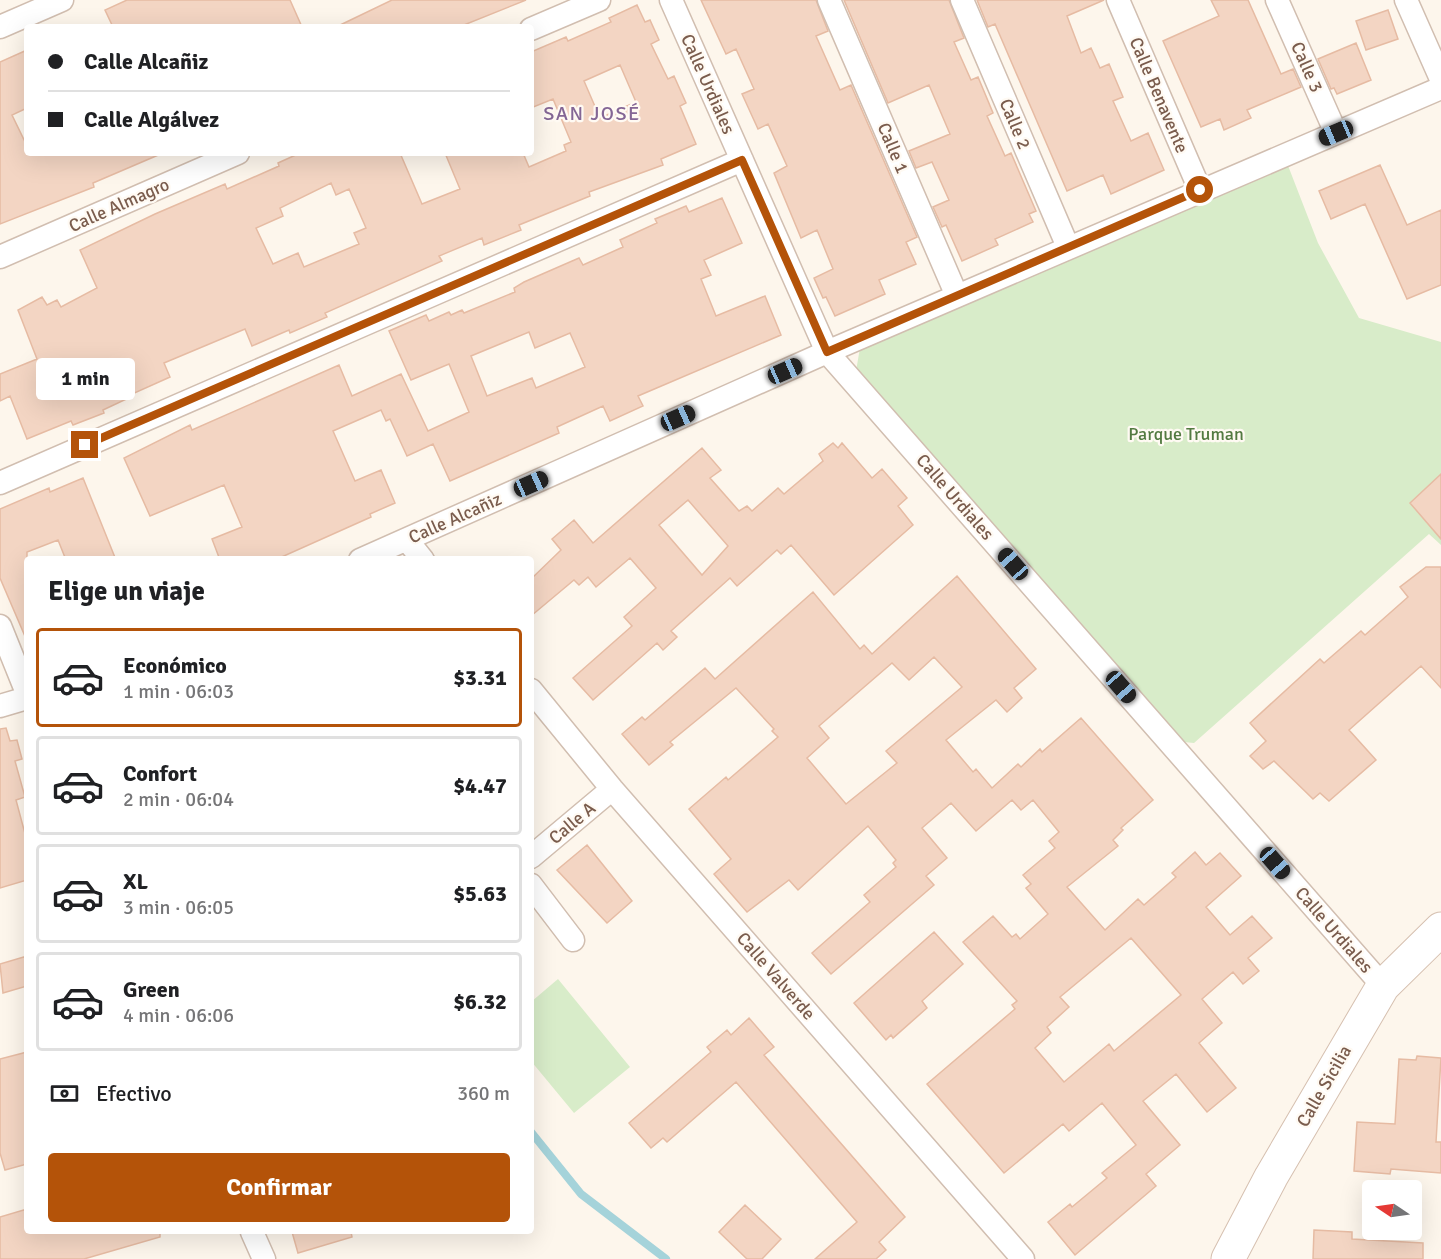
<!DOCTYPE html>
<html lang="es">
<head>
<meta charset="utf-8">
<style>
  :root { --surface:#fff; --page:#f2f2f2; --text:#202124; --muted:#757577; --line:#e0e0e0; --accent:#b45309 }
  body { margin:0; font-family:Signika,sans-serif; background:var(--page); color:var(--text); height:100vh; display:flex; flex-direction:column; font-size:22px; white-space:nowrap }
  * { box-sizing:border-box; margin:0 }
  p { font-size:20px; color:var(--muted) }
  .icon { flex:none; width:33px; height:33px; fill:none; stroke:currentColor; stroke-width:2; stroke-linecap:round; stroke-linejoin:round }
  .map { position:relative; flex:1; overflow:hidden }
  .details { position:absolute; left:24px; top:556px; width:510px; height:678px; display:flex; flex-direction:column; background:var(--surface); border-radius:6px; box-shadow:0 6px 24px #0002 }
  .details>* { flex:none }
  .hud { position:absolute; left:24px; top:24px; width:510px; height:132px; border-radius:6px; box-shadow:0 6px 24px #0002; display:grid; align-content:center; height:132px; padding:0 24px; background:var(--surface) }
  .needle { width:39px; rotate:283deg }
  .buttons { position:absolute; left:1362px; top:1180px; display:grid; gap:12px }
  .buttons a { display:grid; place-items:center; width:60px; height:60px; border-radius:6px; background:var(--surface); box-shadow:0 6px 24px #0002; font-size:30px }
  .end { position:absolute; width:27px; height:27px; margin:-14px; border:8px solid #b45309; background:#fff; box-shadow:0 0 0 3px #fff }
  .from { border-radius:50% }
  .bubble { position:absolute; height:42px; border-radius:6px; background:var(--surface); box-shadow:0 6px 24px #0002; font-size:20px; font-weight:700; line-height:42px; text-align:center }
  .car { position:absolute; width:18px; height:36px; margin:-18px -9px; border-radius:8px; box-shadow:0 0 4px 2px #0007; background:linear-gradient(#222 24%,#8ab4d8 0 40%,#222 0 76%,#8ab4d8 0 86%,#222 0) }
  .hud b { display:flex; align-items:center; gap:21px; height:57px; font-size:22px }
  .hud b+b { border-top:2px solid var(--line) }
  .hud i { width:15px; height:15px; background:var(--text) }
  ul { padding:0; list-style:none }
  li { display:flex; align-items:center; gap:18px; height:99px; margin:0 12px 9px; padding:0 12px; border:3px solid var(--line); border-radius:6px }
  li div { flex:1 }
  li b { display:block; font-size:22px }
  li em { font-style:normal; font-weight:700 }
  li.selected { border-color:var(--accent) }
  li>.icon { width:54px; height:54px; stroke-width:1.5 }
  h2 { padding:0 24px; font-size:27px; line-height:72px }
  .pay { display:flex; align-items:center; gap:15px; height:66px; padding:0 24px; font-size:22px }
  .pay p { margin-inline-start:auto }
  .primary-button { display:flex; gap:12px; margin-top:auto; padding:12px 24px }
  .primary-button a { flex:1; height:69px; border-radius:6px; background:var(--accent); color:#fff; font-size:24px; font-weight:700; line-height:69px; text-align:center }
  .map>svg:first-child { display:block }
  .green { fill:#d8ecc9 }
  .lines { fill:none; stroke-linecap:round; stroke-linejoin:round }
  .stream { stroke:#a5d3da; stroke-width:8 }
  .building { fill:#f3d5c3; stroke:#e6bba3; stroke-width:1.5; fill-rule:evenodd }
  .street-casing { stroke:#d1beb0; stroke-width:25 }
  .secondary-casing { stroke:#d6c0b0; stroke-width:35 }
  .street { stroke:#fff; stroke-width:22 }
  .secondary { stroke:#fff; stroke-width:33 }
  .route { stroke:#b45309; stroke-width:8 }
  .labels { text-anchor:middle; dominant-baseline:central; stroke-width:4.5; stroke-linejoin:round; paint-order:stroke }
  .street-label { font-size:18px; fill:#7a5c4d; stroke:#fffaf3 }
  .park-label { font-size:18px; fill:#537a41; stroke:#fffaf3 }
  .neighbourhood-label { font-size:20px; letter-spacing:1.5px; fill:#846695; stroke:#fffaf3 }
</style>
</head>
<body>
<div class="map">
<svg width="1441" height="1259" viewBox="0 0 1441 1259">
  <rect width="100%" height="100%" fill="#fdf6ec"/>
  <path class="green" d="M 1287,163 L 1318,243 L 1359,318 L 1441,342 L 1441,545 L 1429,534 L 1194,743 L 1174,741 L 856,371 L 860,348 Z
    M 558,979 L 630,1067 L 574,1113 L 531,1061 L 531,1002 Z"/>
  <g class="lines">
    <path class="stream" d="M 531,1132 L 581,1194 L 666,1259"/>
  </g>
  <path class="building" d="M 127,0 L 290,0 L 302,27 L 113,27 L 105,10 Z
    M 392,0 L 526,0 L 459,27 L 336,27 Z
    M 701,0 L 816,0 L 828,31 L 816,36 L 840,90 L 851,85 L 917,237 L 906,242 L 916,264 L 879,280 L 885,294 L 835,316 L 826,297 L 823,298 L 814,278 L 833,269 L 817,230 L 801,238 L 774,173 L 787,166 L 768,124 L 758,129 L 742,94 L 754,89 L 736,49 L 726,54 Z
    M 844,0 L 949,0 L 964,38 L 954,42 L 971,80 L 978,77 L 993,113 L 987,116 L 1005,156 L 1011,153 L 1036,211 L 1029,214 L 1033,222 L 995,239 L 998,245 L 962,261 L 946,225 L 942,227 L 933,207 L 949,200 L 932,162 L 916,168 L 909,151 L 950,134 L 929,85 L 888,103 Z
    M 977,0 L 1104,0 L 1067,16 L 1081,53 L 1091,48 L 1100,68 L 1109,64 L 1123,97 L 1113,101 L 1131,141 L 1148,133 L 1164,170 L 1111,194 L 1103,175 L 1067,191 L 995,24 L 988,27 Z
    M 1211,0 L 1248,0 L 1281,74 L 1293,69 L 1301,87 L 1247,110 L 1251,118 L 1224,130 L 1220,119 L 1201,127 L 1163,41 L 1219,16 Z
    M 637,5 L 645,22 L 650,20 L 659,40 L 651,44 L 668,79 L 674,76 L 686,103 L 680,106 L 696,144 L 661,159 L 663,165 L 589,192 L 590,196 L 519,225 L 521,230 L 484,245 L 482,238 L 439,256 L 442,261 L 325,313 L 327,317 L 290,333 L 289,330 L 252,346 L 245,329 L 164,363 L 170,377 L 132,394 L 133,396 L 103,410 L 104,413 L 73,425 L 71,421 L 27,439 L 10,396 L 0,401 L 0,374 L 37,359 L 18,310 L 42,297 L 47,305 L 57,300 L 61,307 L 97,288 L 80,250 L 155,214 L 225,184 L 227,189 L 279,166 L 278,163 L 300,153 L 400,153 L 422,204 L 460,189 L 445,153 L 523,153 L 529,167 L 566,151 L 564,145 L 571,142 L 553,99 L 531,108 L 531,52 L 566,37 L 568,41 L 611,22 L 609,18 ZM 620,65 L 636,102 L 600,118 L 584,81 ZM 331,183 L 336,195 L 349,189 L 366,228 L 354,233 L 359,244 L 304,267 L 298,253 L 273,264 L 256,228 L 283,216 L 280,208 Z
    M 1388,10 L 1398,39 L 1366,50 L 1356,21 Z
    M 1356,43 L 1371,80 L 1337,94 L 1334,88 L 1331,89 L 1318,59 Z
    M 27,50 L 27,108 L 12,115 L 27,146 L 27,153 L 163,153 L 93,183 L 94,187 L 0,224 L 0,62 Z
    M 1380,165 L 1407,225 L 1441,210 L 1441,285 L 1407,299 L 1365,204 L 1331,219 L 1319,191 Z
    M 722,198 L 742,243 L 704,260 L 711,275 L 701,279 L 716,316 L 765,296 L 781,335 L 638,396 L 643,406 L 610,421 L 603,406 L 557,427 L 559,433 L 450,481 L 433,444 L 407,456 L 390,419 L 386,421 L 381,410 L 333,431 L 355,481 L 381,470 L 395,503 L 370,514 L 371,517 L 275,560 L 220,560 L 212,539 L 242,527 L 224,485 L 150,516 L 124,458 L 190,425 L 192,430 L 339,365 L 352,396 L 401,374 L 428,431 L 469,412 L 449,364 L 411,380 L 389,331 L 426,315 L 429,321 L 449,312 L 451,315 L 462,310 L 464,313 L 515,292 L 514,288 L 524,282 L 579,258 L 583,265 L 623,247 L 620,240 L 657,223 L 655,219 L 686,206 L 689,212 ZM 529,332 L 535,348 L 570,333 L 585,367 L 536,388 L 532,378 L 487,396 L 471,356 Z
    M 833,443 L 838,448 L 842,443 L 872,478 L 882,469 L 907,498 L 898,506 L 913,525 L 834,595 L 791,545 L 781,554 L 777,550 L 737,586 L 730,578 L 671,631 L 677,637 L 663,650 L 657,643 L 593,700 L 573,678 L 632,626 L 624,617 L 656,588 L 630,558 L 596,587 L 588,577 L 579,585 L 574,580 L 531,616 L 531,579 L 561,550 L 552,539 L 574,520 L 593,543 L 702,448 L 721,470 L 710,478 L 739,511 L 747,506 L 752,511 L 778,488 L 784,494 L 823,461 L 819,454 ZM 688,500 L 728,546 L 702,575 L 659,525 Z
    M 1441,474 L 1441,539 L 1410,503 Z
    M 83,478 L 116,560 L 66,560 L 58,540 L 27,552 L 27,641 L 0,578 L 0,509 L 49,488 L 50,492 Z
    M 1426,567 L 1441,567 L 1441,688 L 1421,666 L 1349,730 L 1376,760 L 1329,801 L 1320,793 L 1313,799 L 1274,761 L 1263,769 L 1250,756 L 1266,741 L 1250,723 L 1320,659 L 1324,663 L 1361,631 L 1365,635 L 1408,597 L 1400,587 Z
    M 957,576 L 1036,669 L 1014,688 L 1022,698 L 1007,712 L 996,700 L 946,740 L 973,772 L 976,769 L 992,788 L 1018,764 L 1021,767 L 1040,749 L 1042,752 L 1081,718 L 1153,800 L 1121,828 L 1123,830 L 1113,840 L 1118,846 L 1067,887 L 1105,930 L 1138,899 L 1144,905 L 1176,877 L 1172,873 L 1195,852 L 1206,865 L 1220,853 L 1241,876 L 1206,907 L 1230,935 L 1252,916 L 1272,938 L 1248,958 L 1259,971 L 1243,984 L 1233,972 L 1202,999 L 1222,1023 L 1199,1043 L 1236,1088 L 1207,1112 L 1176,1074 L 1143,1101 L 1180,1145 L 1146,1174 L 1156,1186 L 1075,1255 L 1048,1222 L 1070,1204 L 1072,1207 L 1107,1178 L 1102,1173 L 1136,1145 L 1102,1103 L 1069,1131 L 1063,1124 L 1004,1173 L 927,1084 L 1015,1009 L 1012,1005 L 1017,1001 L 963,942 L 993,916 L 1012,937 L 1016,934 L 1020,939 L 1048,914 L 1026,888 L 1031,884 L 1023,875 L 1055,848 L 1049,841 L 1059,832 L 1033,800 L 1021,810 L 1012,800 L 976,831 L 951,803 L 922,828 L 947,858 L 926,876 L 934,885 L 831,974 L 812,953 L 870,902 L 864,895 L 896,867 L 893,863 L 896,860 L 868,826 L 798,890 L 789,880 L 747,912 L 714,874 L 731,859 L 689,809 L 726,777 L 728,780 L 778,737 L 772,731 L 774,729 L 736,688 L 670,742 L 673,745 L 649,765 L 622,734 L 642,717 L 645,720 L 705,668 L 715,679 L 813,592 L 860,649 L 864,645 L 872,654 ZM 934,657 L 962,687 L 886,751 L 897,763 L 846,804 L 807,758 L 829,738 L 819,726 L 892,663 L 909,680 ZM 1131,938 L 1181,995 L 1114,1051 L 1109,1044 L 1064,1082 L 1035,1048 L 1051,1033 L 1047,1027 L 1069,1007 L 1060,997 Z
    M 6,728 L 10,741 L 17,740 L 22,759 L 15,761 L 25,797 L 16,800 L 27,841 L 27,880 L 0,888 L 0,729 Z
    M 587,845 L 632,901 L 607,923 L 557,870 Z
    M 934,932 L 963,964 L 922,1001 L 927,1008 L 893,1038 L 891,1035 L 886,1040 L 854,1003 Z
    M 27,956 L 27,986 L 3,993 L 0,964 Z
    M 749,1018 L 774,1047 L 764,1055 L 905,1217 L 879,1242 L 886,1250 L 876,1259 L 815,1259 L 857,1222 L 736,1082 L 667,1142 L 663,1138 L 651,1148 L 629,1123 L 711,1052 L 707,1047 L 727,1030 L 731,1035 Z
    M 27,1052 L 27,1164 L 5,1170 L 0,1153 L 0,1059 Z
    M 1417,1056 L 1441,1058 L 1436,1142 L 1441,1142 L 1441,1173 L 1391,1169 L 1390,1174 L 1354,1171 L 1357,1122 L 1395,1124 L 1399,1059 L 1416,1060 Z
    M 745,1205 L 781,1239 L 762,1259 L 747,1259 L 719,1232 Z
    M 27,1209 L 27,1232 L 160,1232 L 160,1237 L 84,1259 L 0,1259 L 0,1217 Z
    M 1314,1230 L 1352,1232 L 1352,1239 L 1423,1243 L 1423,1259 L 1313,1259 Z
    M 292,1232 L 351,1232 L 352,1237 L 298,1253 Z"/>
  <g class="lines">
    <g class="street-casing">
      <path id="street" d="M 671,0 L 827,352 L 1383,986
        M 829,0 L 957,296
        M 962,0 L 1068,247
        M 1118,0 L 1200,190
        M 1277,0 L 1336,133
        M 1406,0 L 1441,79
        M 0,27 L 62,0
        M 531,29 L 599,0
        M 0,257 L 238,153
        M 0,483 L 742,160
        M 407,540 L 423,560
        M 360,560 L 827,352 L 1441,88
        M 0,626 L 27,693
        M 531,690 L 612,789 L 1023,1259
        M 0,706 L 27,698
        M 531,857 L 612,789
        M 531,885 L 573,940
        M 252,1232 L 264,1259"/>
    </g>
    <g class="secondary-casing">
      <path id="secondary" d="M 1228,1259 L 1271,1177 L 1383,986 L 1441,929"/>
    </g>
    <use href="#street" class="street"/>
    <use href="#secondary" class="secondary"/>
  </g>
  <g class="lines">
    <path class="route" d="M 85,445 L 742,160 L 827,352 L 1200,190"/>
  </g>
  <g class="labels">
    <g class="street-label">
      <text transform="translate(1307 67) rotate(66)">Calle 3</text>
      <text transform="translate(708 84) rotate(66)">Calle Urdiales</text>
      <text transform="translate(1159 95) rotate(67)">Calle Benavente</text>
      <text transform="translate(1015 124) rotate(67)">Calle 2</text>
      <text transform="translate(893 148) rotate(67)">Calle 1</text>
      <text transform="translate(119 205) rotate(-24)">Calle Almagro</text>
      <text transform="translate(955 497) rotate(49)">Calle Urdiales</text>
      <text transform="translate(455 518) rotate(-24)">Calle Alcañiz</text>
      <text transform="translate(572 823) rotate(-40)">Calle A</text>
      <text transform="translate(1334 930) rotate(49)">Calle Urdiales</text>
      <text transform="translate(776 976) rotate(49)">Calle Valverde</text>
      <text transform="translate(1324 1086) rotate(-60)">Calle Sicilia</text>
    </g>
    <g class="park-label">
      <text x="1186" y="434">Parque Truman</text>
    </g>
    <g class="neighbourhood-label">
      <text x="592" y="113">SAN JOSÉ</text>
    </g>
  </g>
</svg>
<div class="buttons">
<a><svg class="needle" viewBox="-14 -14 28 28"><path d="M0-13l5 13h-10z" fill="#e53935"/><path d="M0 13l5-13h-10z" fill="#757577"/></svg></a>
</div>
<i class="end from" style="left:1200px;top:190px"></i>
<i class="end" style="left:85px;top:445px"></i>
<div class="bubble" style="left:36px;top:358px;width:99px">1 min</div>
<i class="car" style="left:1336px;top:133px;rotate:247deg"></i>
<i class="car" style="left:785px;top:371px;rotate:66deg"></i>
<i class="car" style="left:678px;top:418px;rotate:66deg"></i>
<i class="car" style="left:531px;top:484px;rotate:66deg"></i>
<i class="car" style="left:1013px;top:564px;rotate:319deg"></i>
<i class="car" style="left:1121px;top:687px;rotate:139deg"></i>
<i class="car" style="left:1275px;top:863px;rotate:139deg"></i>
<div class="hud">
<b><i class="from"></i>Calle Alcañiz</b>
<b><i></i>Calle Algálvez</b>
</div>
<section class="details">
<h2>Elige un viaje</h2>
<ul>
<li class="selected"><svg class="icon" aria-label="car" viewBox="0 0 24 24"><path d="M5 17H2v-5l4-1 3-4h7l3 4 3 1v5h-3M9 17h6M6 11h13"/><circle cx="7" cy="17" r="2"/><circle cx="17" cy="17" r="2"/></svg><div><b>Económico</b><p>1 min · 06:03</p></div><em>$3.31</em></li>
<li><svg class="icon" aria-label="car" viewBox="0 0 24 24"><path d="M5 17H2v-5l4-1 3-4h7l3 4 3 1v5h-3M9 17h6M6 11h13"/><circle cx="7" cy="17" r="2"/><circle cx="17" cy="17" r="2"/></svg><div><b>Confort</b><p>2 min · 06:04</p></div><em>$4.47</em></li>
<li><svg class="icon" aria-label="car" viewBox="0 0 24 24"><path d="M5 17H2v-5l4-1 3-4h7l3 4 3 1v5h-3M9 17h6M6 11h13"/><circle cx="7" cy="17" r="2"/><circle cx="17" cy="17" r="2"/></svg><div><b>XL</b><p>3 min · 06:05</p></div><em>$5.63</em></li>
<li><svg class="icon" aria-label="car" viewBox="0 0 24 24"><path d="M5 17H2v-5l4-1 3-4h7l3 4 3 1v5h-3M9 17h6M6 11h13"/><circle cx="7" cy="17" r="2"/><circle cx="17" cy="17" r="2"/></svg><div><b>Green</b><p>4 min · 06:06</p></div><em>$6.32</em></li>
</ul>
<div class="pay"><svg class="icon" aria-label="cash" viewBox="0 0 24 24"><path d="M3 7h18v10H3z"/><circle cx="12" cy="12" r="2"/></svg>Efectivo<p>360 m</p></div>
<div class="primary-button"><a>Confirmar</a></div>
</section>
</div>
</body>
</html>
